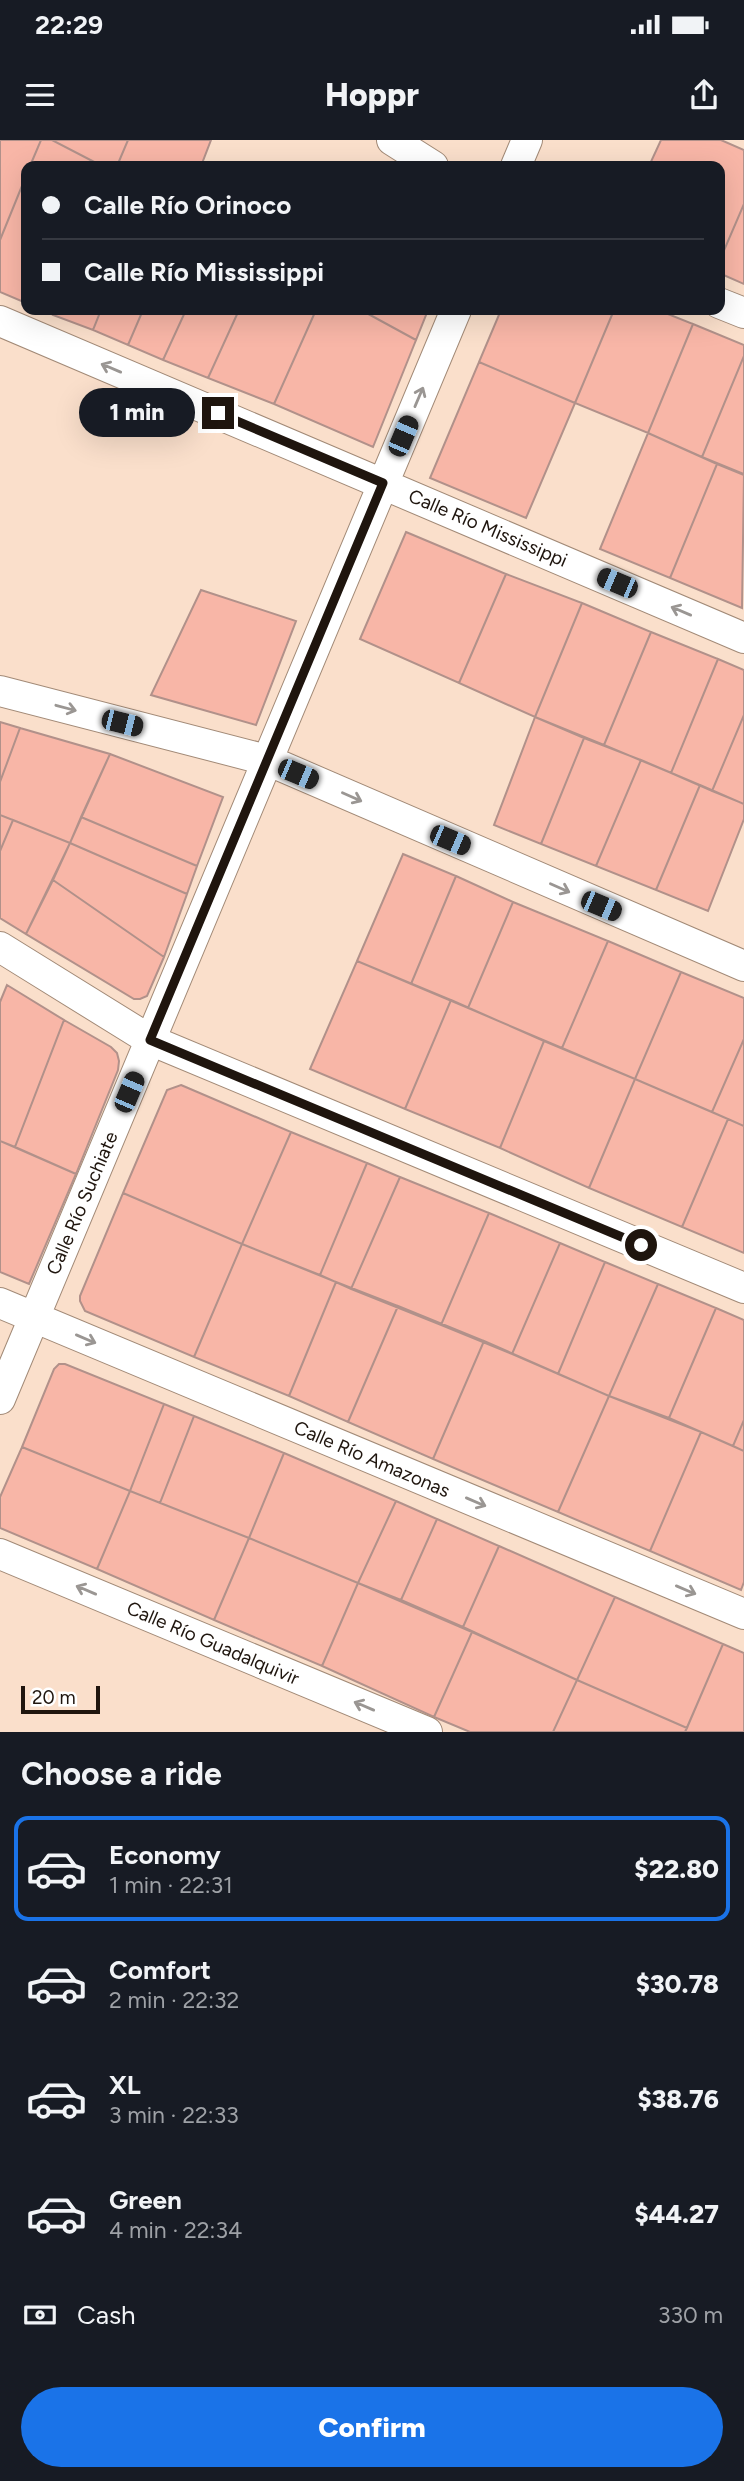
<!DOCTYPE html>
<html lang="en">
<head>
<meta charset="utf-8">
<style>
  :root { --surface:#171b24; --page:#20242c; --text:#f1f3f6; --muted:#9ea1a6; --line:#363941; --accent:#1a73e8 }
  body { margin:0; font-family:Figtree,sans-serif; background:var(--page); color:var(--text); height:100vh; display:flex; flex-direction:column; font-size:26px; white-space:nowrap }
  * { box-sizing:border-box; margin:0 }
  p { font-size:23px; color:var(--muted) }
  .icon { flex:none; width:38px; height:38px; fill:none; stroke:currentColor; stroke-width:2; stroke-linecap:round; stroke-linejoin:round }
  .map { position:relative; height:1592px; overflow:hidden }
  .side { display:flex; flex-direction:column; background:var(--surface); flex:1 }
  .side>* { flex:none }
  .banner { position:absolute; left:21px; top:21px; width:704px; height:154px; border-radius:14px; box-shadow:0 7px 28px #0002; display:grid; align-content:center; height:154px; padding:0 21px; background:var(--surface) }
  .scale { position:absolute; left:21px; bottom:18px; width:79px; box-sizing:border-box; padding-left:7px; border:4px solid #1f150e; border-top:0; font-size:19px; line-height:24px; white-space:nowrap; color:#1f150e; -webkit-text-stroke:5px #fff; paint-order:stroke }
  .end { position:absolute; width:32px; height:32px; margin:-16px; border:9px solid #1f150e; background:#fff; box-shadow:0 0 0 4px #fff }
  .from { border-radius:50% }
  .bubble { position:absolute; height:49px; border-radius:24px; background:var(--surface); box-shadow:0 7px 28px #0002; font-size:23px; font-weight:800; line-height:49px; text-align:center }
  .car { position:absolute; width:21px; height:42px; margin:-21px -10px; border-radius:9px; box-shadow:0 0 5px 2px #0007; background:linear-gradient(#222 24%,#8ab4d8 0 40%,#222 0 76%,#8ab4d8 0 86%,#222 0) }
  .banner b { display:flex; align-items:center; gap:24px; height:66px; font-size:26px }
  .banner b+b { border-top:2px solid var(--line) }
  .banner i { width:18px; height:18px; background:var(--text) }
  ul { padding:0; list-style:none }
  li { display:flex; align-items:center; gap:21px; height:105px; margin:0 14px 10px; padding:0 7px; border:4px solid transparent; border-radius:14px }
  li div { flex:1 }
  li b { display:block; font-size:26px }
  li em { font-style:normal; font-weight:800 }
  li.selected { border-color:var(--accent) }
  li>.icon { width:63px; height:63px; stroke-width:1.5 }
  h2 { padding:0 21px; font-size:32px; line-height:84px }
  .pay { display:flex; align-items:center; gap:18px; height:77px; padding:0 21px; font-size:26px }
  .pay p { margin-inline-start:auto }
  .action { display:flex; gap:14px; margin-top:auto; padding:14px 21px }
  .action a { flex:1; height:80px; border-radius:42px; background:var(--accent); color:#fff; font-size:28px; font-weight:800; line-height:80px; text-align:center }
  .status { display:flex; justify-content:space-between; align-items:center; height:49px; padding:0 35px; background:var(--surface); direction:ltr }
  .status svg { height:19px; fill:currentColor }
  header { display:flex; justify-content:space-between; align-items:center; height:91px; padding:0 21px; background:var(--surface); font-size:32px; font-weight:800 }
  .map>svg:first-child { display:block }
  .building { fill:#f8b6a7; stroke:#b1918a; stroke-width:2 }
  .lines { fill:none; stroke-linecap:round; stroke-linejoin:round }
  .minor-casing { stroke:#a28a77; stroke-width:32 }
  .minor { stroke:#fff; stroke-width:30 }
  .oneway { stroke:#9a9693 }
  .route { stroke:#1f150e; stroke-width:9 }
  .labels { text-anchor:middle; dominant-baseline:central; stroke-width:7; stroke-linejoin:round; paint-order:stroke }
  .street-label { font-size:19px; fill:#1f150e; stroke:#fff }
</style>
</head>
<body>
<div class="status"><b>22:29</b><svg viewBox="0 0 49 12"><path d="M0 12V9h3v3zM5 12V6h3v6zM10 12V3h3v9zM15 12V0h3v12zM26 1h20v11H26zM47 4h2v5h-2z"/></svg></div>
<header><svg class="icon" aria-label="menu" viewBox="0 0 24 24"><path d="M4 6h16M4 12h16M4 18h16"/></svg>Hoppr<svg class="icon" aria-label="share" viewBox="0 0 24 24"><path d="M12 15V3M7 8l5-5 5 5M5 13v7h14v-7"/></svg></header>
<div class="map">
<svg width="744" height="1592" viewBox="0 0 744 1592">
  <rect width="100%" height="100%" fill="#fadfcb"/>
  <path class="building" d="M 0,0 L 41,0 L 30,26 L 26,26 L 26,36 L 0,100 Z
    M 41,0 L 52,0 L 102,26 L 30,26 Z
    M 52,0 L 128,0 L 117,26 L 102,26 Z
    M 128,0 L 211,0 L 201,26 L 117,26 Z
    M 661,0 L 721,0 L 744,10 L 744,64 L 719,122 L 719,26 L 649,26 Z
    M 26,36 L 26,163 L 0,152 L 0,100 Z
    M 744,64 L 744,144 L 719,133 L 719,122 Z
    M 56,170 L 101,170 L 93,190 L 53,175 Z
    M 101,170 L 143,170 L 128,205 L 93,190 Z
    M 143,170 L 186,170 L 163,220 L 128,205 Z
    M 186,170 L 239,170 L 208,238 L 163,220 Z
    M 239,170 L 316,170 L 274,264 L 208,238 Z
    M 316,170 L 361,170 L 416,200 L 373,307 L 274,264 Z
    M 361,170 L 428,170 L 416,200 Z
    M 501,170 L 614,170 L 575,263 L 479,222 Z
    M 614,170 L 658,170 L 693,184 L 648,293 L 575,263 Z
    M 693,184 L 744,205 L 744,216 L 702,317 L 648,293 Z
    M 744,216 L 744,334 L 702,317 Z
    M 479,222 L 575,263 L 526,378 L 430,338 Z
    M 648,293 L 717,324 L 670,438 L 600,409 Z
    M 717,324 L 744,335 L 742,468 L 670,438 Z
    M 406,392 L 506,434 L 459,543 L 360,499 Z
    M 506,434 L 582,463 L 535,577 L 459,543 Z
    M 201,450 L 296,481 L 256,585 L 151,555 Z
    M 582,463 L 651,492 L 604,605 L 535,577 Z
    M 651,492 L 718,519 L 671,633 L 604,605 Z
    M 718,519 L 744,530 L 744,575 L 712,651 L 671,633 Z
    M 744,575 L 744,664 L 712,651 Z
    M 535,577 L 584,598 L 541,704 L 494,685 Z
    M 0,582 L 20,588 L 0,642 Z
    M 20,588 L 110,614 L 70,703 L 0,675 L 0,642 Z
    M 584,598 L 641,620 L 596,726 L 541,704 Z
    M 110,614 L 223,657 L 197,726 L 81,677 Z
    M 641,620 L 700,645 L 656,750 L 596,726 Z
    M 700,645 L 744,664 L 744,679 L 708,771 L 656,750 Z
    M 0,675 L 13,680 L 0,711 Z
    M 81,677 L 197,726 L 187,754 L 70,703 Z
    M 13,680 L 70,703 L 26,794 L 0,778 L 0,711 Z
    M 70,703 L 187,754 L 164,817 L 53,740 Z
    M 403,714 L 456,736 L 411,844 L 357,821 Z
    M 456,736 L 513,762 L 468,868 L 411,844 Z
    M 53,740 L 164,817 L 147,856 L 140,859 L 134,859 L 26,794 Z
    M 513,762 L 608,801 L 562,908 L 468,868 Z
    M 608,801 L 681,832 L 635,939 L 562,908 Z
    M 357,821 L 451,860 L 405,969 L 310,929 Z
    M 681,832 L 744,858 L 744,899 L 712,972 L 635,939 Z
    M 7,845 L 64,880 L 15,1007 L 0,1001 L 0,862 Z
    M 451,860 L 544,901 L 500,1008 L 405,969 Z
    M 64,880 L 111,907 L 117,913 L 119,921 L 118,930 L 76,1034 L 15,1007 Z
    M 744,899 L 744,986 L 712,972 Z
    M 544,901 L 635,939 L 589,1048 L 500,1008 Z
    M 635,939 L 728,979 L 682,1087 L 589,1048 Z
    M 181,945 L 291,992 L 242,1104 L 123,1053 L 167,950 Z
    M 728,979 L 744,986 L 744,1113 L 682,1087 Z
    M 291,992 L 367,1023 L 320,1135 L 242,1104 Z
    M 0,1001 L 76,1034 L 29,1144 L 0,1132 Z
    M 367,1023 L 400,1037 L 351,1149 L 320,1135 Z
    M 400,1037 L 489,1073 L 441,1185 L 351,1149 Z
    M 123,1053 L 242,1104 L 194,1217 L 85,1171 L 80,1161 L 80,1156 Z
    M 489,1073 L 560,1103 L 512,1214 L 441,1185 Z
    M 560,1103 L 605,1122 L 558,1234 L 512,1214 Z
    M 242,1104 L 336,1142 L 289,1256 L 194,1217 Z
    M 605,1122 L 658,1144 L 609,1256 L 558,1234 Z
    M 336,1142 L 398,1166 L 348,1282 L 289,1256 Z
    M 658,1144 L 716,1168 L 669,1278 L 609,1256 Z
    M 398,1166 L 484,1201 L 433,1319 L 348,1282 Z
    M 716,1168 L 744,1180 L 744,1280 L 733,1306 L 669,1278 Z
    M 484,1201 L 609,1256 L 558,1372 L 433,1319 Z
    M 59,1224 L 65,1224 L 164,1264 L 130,1351 L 22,1307 L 54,1229 Z
    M 609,1256 L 701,1292 L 650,1411 L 558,1372 Z
    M 164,1264 L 194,1276 L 160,1363 L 130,1351 Z
    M 194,1276 L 284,1313 L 249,1398 L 160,1363 Z
    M 744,1280 L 744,1311 L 733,1306 Z
    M 701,1292 L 744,1311 L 744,1442 L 741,1450 L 650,1411 Z
    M 22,1307 L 130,1351 L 97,1429 L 0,1388 L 0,1357 Z
    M 284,1313 L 396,1361 L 358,1443 L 249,1398 Z
    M 130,1351 L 249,1398 L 214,1480 L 97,1429 Z
    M 396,1361 L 437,1379 L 401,1460 L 358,1443 Z
    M 437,1379 L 499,1406 L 463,1487 L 401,1460 Z
    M 249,1398 L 358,1443 L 322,1526 L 214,1480 Z
    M 499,1406 L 615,1457 L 577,1540 L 463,1487 Z
    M 358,1443 L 472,1492 L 434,1577 L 322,1526 Z
    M 615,1457 L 723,1504 L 687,1588 L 577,1540 Z
    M 472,1492 L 577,1540 L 553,1592 L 470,1592 L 434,1577 Z
    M 723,1504 L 744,1513 L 744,1592 L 685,1592 Z
    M 577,1540 L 687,1588 L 685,1592 L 553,1592 Z"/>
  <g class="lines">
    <g class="minor-casing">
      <path id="minor" d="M 392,0 L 433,26
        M 516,26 L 527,0
        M 719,163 L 744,173
        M 0,181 L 744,498
        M 0,551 L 267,620 L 744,826
        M 0,807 L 150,900 L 744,1148
        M 0,1163 L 744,1474
        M 0,1259 L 456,170
        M 0,1414 L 427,1592"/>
    </g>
    <use href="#minor" class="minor"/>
  </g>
  <defs><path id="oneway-shaft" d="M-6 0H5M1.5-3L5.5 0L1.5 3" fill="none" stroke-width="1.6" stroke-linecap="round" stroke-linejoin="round" transform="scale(1.75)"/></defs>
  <g class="oneway">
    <use href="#oneway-shaft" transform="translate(111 228) rotate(-157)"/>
    <use href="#oneway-shaft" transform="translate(419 257) rotate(-67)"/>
    <use href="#oneway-shaft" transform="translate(681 471) rotate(-157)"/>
    <use href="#oneway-shaft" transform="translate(66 568) rotate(15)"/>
    <use href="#oneway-shaft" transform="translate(352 657) rotate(24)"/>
    <use href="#oneway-shaft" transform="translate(560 748) rotate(24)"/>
    <use href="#oneway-shaft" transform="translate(86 1199) rotate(23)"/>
    <use href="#oneway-shaft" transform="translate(476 1362) rotate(23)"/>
    <use href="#oneway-shaft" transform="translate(86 1450) rotate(-157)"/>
    <use href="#oneway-shaft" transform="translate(686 1450) rotate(23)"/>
    <use href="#oneway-shaft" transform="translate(364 1566) rotate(-157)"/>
  </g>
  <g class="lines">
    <path class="route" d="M 218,273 L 383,343 L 150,900 L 641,1105"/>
  </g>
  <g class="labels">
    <g class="street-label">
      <text transform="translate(488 388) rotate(23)">Calle Río Mississippi</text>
      <text transform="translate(82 1063) rotate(-67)">Calle Río Suchiate</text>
      <text transform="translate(372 1319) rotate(23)">Calle Río Amazonas</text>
      <text transform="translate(213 1503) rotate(23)">Calle Río Guadalquivir</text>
    </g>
  </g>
</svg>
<div class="scale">20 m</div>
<i class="end from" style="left:641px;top:1105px"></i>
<i class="end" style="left:218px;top:273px"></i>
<div class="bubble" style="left:79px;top:248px;width:116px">1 min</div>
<i class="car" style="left:403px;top:296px;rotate:23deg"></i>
<i class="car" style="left:617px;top:443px;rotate:293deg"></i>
<i class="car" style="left:122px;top:583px;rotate:104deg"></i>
<i class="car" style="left:298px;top:634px;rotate:113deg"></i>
<i class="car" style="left:450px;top:700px;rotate:113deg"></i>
<i class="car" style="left:601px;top:766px;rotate:113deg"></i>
<i class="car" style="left:129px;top:952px;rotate:23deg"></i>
<div class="banner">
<b><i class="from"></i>Calle Río Orinoco</b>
<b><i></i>Calle Río Mississippi</b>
</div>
</div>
<section class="side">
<h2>Choose a ride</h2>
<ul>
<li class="selected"><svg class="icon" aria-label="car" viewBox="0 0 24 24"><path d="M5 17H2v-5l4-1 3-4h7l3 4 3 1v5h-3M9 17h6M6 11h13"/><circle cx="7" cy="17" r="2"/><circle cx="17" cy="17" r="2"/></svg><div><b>Economy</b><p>1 min · 22:31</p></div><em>$22.80</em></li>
<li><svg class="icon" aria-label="car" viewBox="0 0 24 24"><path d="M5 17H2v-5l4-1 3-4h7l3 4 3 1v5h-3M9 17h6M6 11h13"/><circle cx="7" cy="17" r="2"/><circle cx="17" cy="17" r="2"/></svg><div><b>Comfort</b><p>2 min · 22:32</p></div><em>$30.78</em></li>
<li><svg class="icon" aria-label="car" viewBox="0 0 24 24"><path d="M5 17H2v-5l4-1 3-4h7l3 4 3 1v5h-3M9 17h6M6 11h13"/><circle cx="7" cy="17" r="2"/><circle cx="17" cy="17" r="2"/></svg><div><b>XL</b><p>3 min · 22:33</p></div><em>$38.76</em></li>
<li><svg class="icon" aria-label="car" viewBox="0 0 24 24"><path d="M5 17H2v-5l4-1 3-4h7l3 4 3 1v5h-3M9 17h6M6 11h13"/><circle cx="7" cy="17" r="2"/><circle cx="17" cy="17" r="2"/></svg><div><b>Green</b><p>4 min · 22:34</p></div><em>$44.27</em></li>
</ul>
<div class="pay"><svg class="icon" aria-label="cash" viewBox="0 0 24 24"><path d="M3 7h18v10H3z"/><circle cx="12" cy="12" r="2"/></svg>Cash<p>330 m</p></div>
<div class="action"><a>Confirm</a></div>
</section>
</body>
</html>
